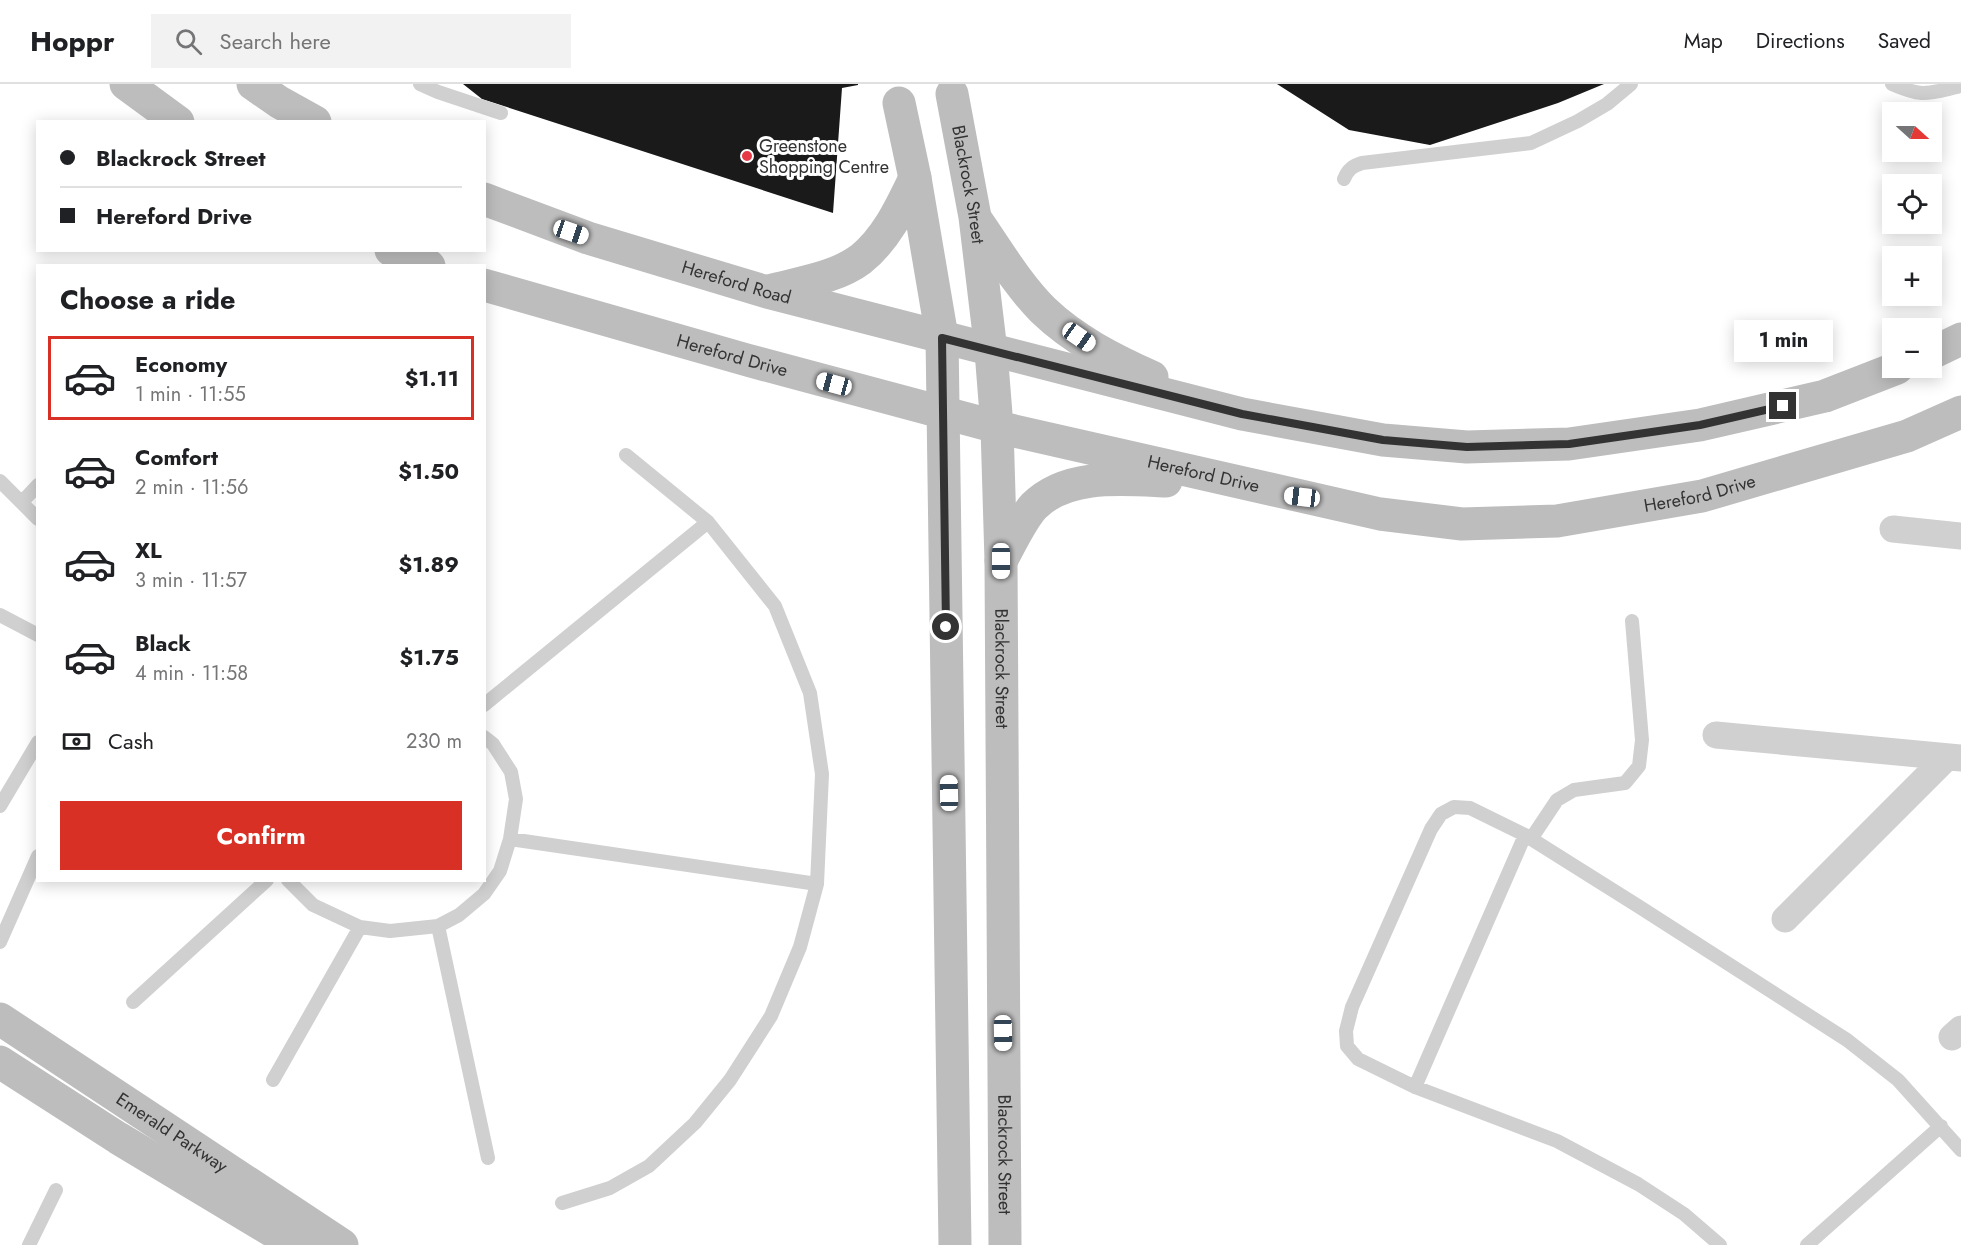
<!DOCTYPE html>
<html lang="en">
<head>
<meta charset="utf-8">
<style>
  :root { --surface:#fff; --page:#f2f2f2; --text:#202124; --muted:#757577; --line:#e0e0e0; --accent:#d93025 }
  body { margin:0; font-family:Jost,sans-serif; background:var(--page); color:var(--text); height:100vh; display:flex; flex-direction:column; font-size:22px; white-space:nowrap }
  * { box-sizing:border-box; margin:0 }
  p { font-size:20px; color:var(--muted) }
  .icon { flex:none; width:33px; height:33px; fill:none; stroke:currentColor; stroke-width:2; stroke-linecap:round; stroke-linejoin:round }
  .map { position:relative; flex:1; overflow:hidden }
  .panel { position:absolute; left:36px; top:180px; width:450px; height:618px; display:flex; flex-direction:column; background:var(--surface); border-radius:0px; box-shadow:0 3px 15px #0003 }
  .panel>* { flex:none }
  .top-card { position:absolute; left:36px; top:36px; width:450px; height:132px; border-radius:0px; box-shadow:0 3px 15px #0003; display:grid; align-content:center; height:132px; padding:0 24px; background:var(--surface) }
  .needle { width:39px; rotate:111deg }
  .buttons { position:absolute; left:1882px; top:18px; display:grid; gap:12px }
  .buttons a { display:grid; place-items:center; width:60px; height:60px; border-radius:0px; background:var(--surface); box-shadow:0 3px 15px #0003; font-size:30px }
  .end { position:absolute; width:27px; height:27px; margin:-14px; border:8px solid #333; background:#fff; box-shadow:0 0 0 3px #fff }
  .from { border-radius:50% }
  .bubble { position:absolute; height:42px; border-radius:0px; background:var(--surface); box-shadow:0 3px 15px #0003; font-size:20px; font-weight:700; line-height:42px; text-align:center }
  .car { position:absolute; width:18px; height:36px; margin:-18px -9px; border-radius:8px; box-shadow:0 0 4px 2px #0007; background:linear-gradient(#fff 24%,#345 0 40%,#fff 0 76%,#345 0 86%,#fff 0) }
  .top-card b { display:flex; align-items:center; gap:21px; height:57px; font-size:22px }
  .top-card b+b { border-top:2px solid var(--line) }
  .top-card i { width:15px; height:15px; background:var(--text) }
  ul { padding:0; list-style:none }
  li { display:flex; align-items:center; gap:18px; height:84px; margin:0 12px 9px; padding:0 12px; border:3px solid transparent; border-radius:0px }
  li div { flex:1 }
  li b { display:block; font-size:22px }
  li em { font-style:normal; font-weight:700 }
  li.selected { border-color:var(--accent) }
  li>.icon { width:54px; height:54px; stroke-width:1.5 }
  h2 { padding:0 24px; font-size:27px; line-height:72px }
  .pay { display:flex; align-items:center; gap:15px; height:66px; padding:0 24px; font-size:22px }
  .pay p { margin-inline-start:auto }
  .button { display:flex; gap:12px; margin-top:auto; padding:12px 24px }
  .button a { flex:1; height:69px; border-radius:0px; background:var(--accent); color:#fff; font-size:24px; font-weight:700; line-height:69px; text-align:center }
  header { display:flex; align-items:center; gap:36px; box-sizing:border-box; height:84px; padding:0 30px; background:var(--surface); border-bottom:2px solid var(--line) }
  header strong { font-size:28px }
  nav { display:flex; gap:33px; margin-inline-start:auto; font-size:21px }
  .search { width:420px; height:54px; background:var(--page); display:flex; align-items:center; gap:15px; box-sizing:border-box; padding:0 21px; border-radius:0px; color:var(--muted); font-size:22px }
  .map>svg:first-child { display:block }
  .building { fill:#1a1a1a }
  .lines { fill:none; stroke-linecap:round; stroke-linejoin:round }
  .lane { stroke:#d0d0d0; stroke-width:14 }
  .street { stroke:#d0d0d0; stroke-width:27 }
  .secondary { stroke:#bdbdbd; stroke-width:33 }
  .route { stroke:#333; stroke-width:8 }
  .poi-dot { fill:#e63946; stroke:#fff; stroke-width:2 }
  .labels { text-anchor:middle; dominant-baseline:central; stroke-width:6; stroke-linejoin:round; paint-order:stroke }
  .poi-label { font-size:18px; fill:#333; stroke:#fff; text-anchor:start }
  .street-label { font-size:18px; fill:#333; stroke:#fff }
</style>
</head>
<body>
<header>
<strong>Hoppr</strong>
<div class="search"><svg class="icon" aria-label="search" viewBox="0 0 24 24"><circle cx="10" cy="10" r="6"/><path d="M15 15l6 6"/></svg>Search here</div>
<nav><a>Map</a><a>Directions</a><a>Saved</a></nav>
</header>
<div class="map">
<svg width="1961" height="1161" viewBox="0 0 1961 1161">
  <rect width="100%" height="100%" fill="#fff"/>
  <path class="building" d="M 463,0 L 858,0 L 858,1 L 842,4 L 833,129 L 482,15 Z
    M 1277,0 L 1604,0 L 1558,19 L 1430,61 L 1349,46 Z"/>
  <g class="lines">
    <path class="lane" d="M 420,0 L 438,8 L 501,29
      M 1892,0 C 1922,13 1926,10 1957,3
      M 1344,95 C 1348,85 1353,82 1362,79 L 1531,59 L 1578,37 L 1607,20 L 1631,0
      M 0,397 L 38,435
      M 22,418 L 38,401
      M 0,531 L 38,551
      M 484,621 L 708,438 L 626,371
      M 0,722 L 38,658
      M 510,755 L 817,800 L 822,690 L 810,609 L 775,522 L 708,438
      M 1531,755 L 1557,716 L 1574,706 L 1625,699 L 1639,682 L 1642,656 L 1632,537
      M 288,796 L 313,821 L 360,843 L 390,847 L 438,842 L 459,831 L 484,810 L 500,787 L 510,755 L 516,715 L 511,688 L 493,660 L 484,653
      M 438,842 L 488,1074
      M 0,858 L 38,772
      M 133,918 L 267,796
      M 273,996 L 360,843
      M 1415,1003 L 1525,751
      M 562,1119 L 610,1104 L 649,1082 L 695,1039 L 730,996 L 771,932 L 800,863 L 817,800
      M 29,1161 L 56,1106
      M 1720,1161 L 1684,1130 L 1638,1100 L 1557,1057 L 1415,1003 L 1358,975 L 1347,962 L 1346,947 L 1352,923 L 1431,745 L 1441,730 L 1454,723 L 1470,724 L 1525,751 L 1638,822 L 1847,956 L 1898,996 L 1961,1066
      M 1807,1161 L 1941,1042"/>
    <path class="street" d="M 1893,445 L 1961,452
      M 1716,651 L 1961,674
      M 1785,835 L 1947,673
      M 1952,953 L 1961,945"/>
    <g class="secondary">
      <path d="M 126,0 L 178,38"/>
      <path d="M 253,0 L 279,18 L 315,38"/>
      <path id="s1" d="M 952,10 L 975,133 L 991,267 L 997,343 L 1001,477 L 1005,1161"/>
      <path d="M 899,19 L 915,94 L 942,253 L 955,1161"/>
      <path id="s2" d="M 484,115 L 588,154 L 767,208 L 1242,330 L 1383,356 L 1467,363 L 1569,360 L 1700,341 L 1825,312 L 1897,284"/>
      <path d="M 977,137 C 998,167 1017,200 1043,226 C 1074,256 1114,276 1152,293"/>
      <path d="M 391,166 L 429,182"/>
      <path id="s3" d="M 484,201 L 747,276 L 997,343 L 1380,430 L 1462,440 L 1557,437 L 1702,412 L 1907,352 L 1961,328"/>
      <path d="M 769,207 C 798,199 836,194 861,175 C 887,154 901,123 915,94"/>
      <path d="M 1932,269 L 1961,255"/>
      <path d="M 1001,477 C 1010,461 1021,436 1034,422 C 1067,389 1123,395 1166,397"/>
      <path id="s4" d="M 0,935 L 342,1161"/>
      <path d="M 0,978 L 118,1054 L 296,1161"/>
    </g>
  </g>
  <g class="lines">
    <path class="route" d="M 946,543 L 942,254 L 1242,330 L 1383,356 L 1467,363 L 1569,360 L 1700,341 L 1783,322"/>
  </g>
  <circle class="poi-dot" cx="747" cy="72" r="6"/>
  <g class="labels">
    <g class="poi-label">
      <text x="759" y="62">Greenstone<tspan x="759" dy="21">Shopping Centre</tspan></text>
    </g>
    <g class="street-label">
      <text stroke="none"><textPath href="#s1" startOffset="92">Blackrock Street</textPath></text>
      <text stroke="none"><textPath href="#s2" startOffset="266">Hereford Road</textPath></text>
      <text stroke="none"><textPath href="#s3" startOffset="258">Hereford Drive</textPath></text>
      <text stroke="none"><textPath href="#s3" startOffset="744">Hereford Drive</textPath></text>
      <text stroke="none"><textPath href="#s3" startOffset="1248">Hereford Drive</textPath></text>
      <text stroke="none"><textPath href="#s1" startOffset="578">Blackrock Street</textPath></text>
      <text stroke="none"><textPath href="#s4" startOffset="206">Emerald Parkway</textPath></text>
      <text stroke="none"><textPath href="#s1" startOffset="1064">Blackrock Street</textPath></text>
    </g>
  </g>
</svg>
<div class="buttons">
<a><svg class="needle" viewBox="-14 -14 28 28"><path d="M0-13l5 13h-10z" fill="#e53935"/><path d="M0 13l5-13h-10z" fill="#757577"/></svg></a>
<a><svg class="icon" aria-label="locate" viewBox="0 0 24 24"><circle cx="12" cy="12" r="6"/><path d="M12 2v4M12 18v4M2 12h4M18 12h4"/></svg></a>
<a>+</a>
<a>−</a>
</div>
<i class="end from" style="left:946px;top:543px"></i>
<i class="end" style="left:1783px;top:322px"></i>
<div class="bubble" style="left:1734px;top:236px;width:99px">1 min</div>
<i class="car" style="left:571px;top:148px;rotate:109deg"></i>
<i class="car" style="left:1079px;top:253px;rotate:125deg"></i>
<i class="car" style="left:834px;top:300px;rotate:285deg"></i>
<i class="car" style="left:1302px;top:413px;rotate:277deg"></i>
<i class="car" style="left:1001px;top:477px;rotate:180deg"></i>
<i class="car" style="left:949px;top:709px;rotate:359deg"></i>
<i class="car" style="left:1003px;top:949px;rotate:179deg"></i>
<div class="top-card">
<b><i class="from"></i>Blackrock Street</b>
<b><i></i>Hereford Drive</b>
</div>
<section class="panel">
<h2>Choose a ride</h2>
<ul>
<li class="selected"><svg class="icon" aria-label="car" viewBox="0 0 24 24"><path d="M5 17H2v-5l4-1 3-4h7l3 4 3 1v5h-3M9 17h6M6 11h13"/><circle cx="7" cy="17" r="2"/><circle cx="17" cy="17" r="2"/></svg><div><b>Economy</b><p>1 min · 11:55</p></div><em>$1.11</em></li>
<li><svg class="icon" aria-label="car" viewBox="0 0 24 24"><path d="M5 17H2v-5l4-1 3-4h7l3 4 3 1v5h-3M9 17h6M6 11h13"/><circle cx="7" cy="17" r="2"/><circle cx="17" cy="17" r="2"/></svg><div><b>Comfort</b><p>2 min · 11:56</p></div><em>$1.50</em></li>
<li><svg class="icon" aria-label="car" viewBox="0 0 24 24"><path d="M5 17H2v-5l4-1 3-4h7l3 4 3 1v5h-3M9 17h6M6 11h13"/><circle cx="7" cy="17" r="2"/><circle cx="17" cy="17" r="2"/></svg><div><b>XL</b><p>3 min · 11:57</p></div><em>$1.89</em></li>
<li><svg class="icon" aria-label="car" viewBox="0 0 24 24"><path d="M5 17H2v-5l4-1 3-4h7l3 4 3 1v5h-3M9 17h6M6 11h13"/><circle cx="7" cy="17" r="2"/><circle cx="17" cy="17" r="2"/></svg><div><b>Black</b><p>4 min · 11:58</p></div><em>$1.75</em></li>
</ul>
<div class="pay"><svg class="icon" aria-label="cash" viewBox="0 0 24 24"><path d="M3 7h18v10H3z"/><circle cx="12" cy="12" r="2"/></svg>Cash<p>230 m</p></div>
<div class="button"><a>Confirm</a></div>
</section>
</div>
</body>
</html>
